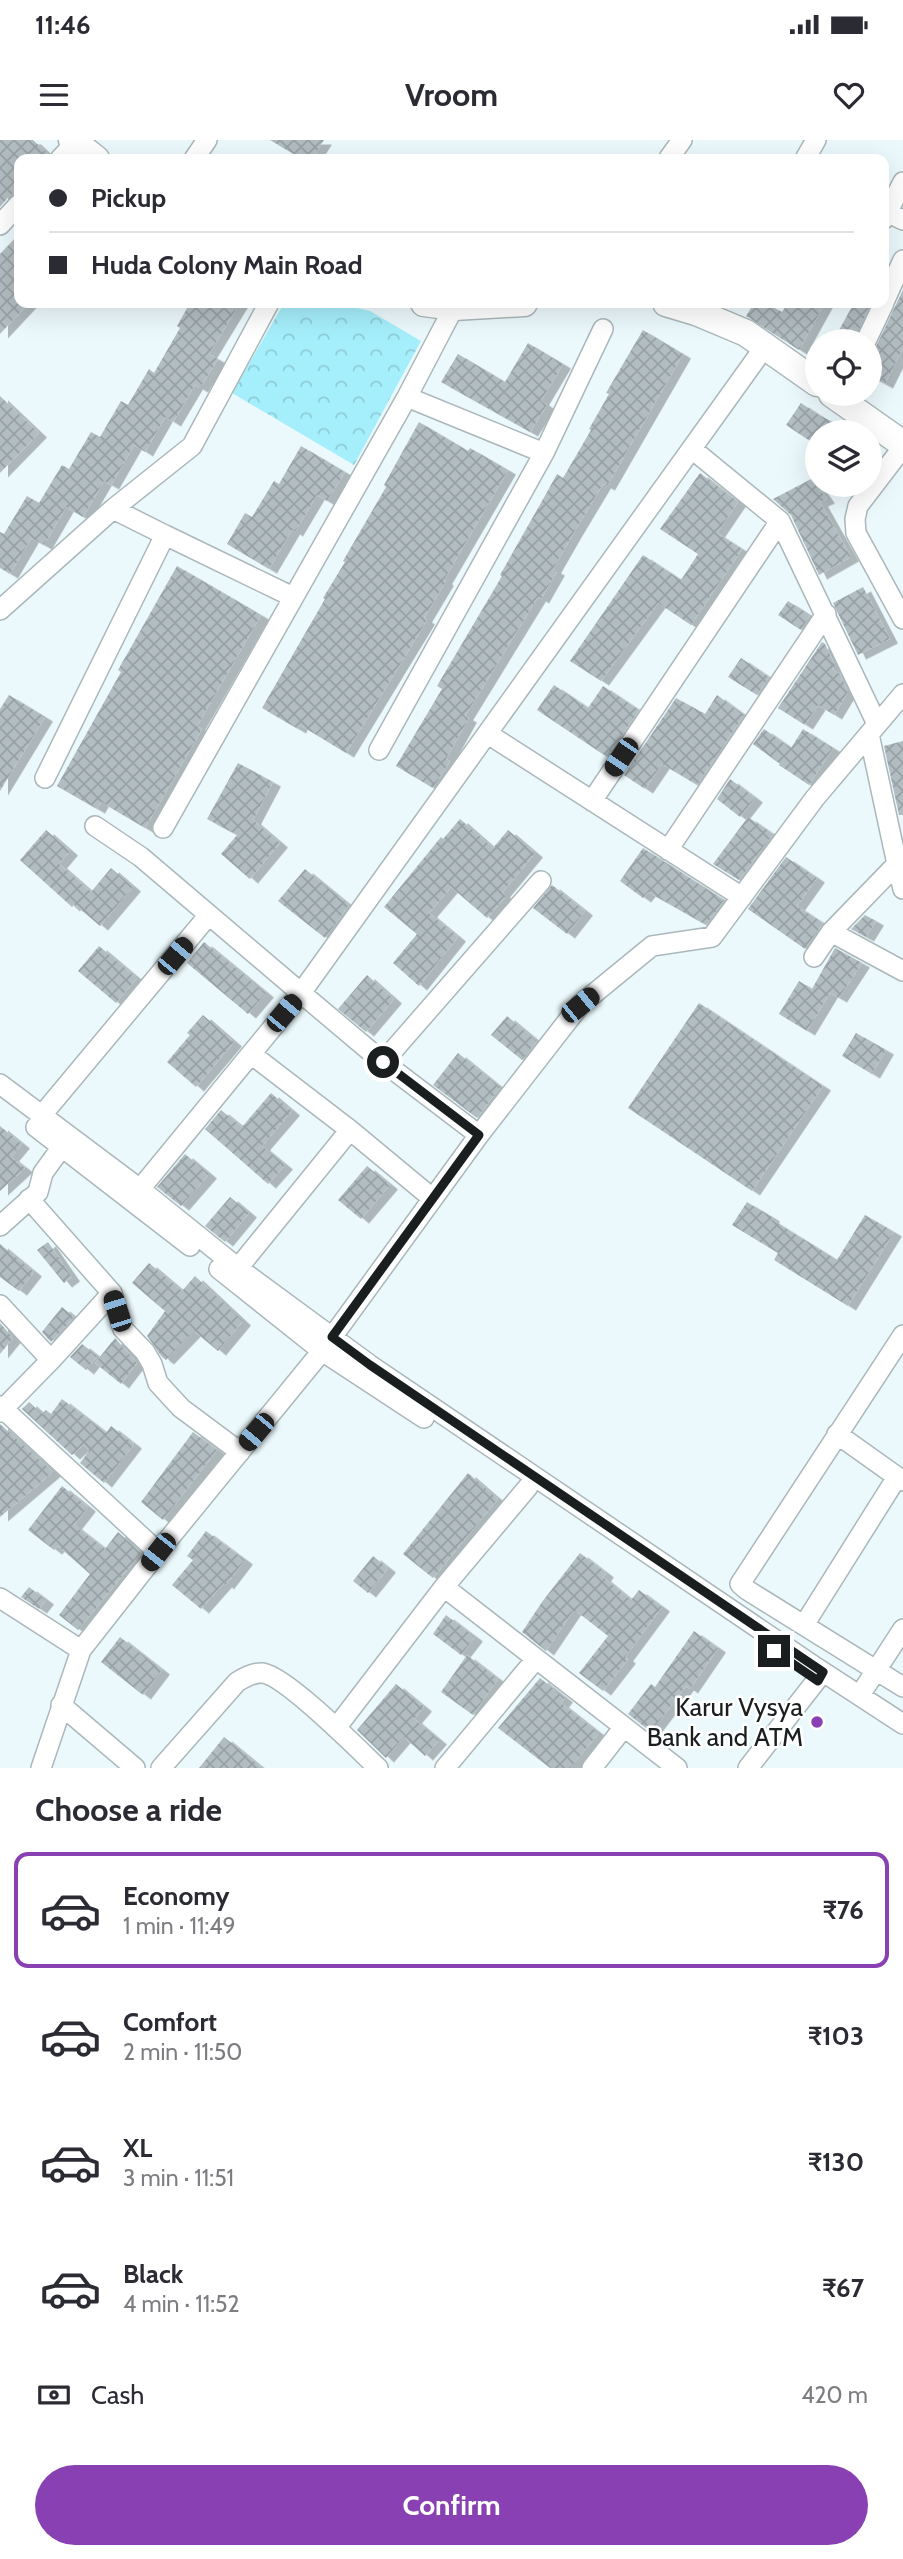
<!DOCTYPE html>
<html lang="en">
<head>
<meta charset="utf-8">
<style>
  :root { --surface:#fff; --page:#f2f2f3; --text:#2b2b33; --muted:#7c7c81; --line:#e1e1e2; --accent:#8940b2 }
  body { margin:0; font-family:Cabin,sans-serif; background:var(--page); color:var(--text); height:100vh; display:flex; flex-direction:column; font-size:26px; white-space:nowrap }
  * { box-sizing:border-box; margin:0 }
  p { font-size:23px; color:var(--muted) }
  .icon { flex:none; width:38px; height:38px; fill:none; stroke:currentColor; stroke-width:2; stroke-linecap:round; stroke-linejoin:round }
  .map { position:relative; height:1628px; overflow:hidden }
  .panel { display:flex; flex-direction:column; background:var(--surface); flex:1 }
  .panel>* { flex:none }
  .banner { position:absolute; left:14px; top:14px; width:875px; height:154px; border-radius:14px; box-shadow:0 7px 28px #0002; display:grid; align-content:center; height:154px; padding:0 35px; background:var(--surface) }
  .fabs { position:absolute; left:805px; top:189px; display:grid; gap:14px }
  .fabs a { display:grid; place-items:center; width:77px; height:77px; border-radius:50%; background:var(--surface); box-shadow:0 7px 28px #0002; font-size:35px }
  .end { position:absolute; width:32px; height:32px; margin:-16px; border:9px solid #1a1e1f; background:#fff; box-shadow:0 0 0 4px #fff }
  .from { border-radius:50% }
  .car { position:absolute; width:21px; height:42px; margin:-21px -10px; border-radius:9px; box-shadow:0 0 5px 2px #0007; background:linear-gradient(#222 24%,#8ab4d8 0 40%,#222 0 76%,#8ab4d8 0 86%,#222 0) }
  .banner b { display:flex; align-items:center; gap:24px; height:66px; font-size:26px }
  .banner b+b { border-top:2px solid var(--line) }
  .banner i { width:18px; height:18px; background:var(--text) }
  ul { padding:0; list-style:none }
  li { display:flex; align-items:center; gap:21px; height:116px; margin:0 14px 10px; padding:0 21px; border:4px solid transparent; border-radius:14px }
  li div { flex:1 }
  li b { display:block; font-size:26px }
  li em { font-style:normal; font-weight:700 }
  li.current { border-color:var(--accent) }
  li>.icon { width:63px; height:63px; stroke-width:1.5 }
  h2 { padding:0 35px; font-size:32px; line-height:84px }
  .pay { display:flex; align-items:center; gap:18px; height:77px; padding:0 35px; font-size:26px }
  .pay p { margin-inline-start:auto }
  .button { display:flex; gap:14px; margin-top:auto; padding:14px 35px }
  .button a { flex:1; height:80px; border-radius:42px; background:var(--accent); color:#fff; font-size:28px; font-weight:700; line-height:80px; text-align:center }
  .status { display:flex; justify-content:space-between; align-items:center; height:49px; padding:0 35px; background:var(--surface); direction:ltr }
  .status svg { height:19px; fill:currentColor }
  header { display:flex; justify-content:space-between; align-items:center; height:91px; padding:0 35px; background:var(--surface); font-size:32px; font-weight:700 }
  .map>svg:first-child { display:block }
  .park { fill:url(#park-crowns) }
  .building { fill:url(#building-cross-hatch); filter:url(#shadow) }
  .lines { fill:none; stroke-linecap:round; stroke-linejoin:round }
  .street-casing { stroke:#abb7ba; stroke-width:22 }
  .secondary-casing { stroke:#abb7ba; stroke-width:29 }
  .street { stroke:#fff; stroke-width:19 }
  .secondary { stroke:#fff; stroke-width:26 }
  .route { stroke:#1a1e1f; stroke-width:9 }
  .poi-dot { fill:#8940b2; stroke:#fff; stroke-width:2.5 }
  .labels { text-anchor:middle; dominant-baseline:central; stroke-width:5; stroke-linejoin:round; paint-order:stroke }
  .poi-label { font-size:26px; fill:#1a1e1f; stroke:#fff; text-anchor:end }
</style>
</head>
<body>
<div class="status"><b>11:46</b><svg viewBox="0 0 49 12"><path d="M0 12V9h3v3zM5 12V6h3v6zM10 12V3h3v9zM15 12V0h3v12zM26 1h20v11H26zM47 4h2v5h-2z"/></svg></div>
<header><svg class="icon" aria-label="menu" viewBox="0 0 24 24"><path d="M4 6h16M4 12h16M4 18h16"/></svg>Vroom<svg class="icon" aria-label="heart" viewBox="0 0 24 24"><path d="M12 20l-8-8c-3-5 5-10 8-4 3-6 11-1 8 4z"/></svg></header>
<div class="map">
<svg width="903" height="1628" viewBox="0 0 903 1628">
  <defs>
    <pattern id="park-crowns" width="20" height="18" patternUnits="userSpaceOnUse" patternTransform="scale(1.75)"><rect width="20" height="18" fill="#a5eefb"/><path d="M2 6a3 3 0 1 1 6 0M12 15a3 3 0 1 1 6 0" fill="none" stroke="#8dccd7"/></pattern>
    <pattern id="building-cross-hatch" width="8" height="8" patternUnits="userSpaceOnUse" patternTransform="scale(1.75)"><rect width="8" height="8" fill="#b2bdc2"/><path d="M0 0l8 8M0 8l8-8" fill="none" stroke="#98a2a6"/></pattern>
    <filter id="shadow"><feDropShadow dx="8" dy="4.5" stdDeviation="0" flood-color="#0004"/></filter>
  </defs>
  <rect width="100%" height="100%" fill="#ecf9fc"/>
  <path class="park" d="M 284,163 L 337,163 L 370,171 L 421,201 L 354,325 L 232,253 Z"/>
  <path class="building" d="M 0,0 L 33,0 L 49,15 L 48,19 L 19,19 L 19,51 L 10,55 L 0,67 Z
    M 270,0 L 324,0 L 312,19 L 302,19 Z
    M 19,94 L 19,163 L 29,163 L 0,194 L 0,114 Z
    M 903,150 L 903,208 L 885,244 L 870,236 L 870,219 Z
    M 190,163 L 240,163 L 209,214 L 218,219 L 200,248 L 195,245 L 173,282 L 165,277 L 145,312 L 134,305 L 111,345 L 104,341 L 83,377 L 66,367 L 44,405 L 31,398 L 10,434 L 0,428 L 0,392 L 4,394 L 27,356 L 39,363 L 62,325 L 69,329 L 91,292 L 100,297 L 121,261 L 128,265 L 149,229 L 154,233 L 180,188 L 177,186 Z
    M 754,163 L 765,163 L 782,172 L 788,163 L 825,163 L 799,210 L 746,176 Z
    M 854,163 L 871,163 L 854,201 L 833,201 Z
    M 643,190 L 683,214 L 607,346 L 603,344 L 573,394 L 553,429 L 557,431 L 541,459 L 538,457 L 465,576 L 469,578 L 446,619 L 450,621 L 433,648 L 396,626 L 442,549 L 437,546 L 502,436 L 500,435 L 542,361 L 557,334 L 563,338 L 591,290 L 589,289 L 609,254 L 606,253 Z
    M 528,203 L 563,224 L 541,261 L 547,265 L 530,292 L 441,242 L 458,214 L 505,242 Z
    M 0,256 L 39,293 L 0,333 Z
    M 801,263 L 819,275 L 852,292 L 817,292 L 817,304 L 807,299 L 786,285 Z
    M 419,282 L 468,311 L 470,308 L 508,330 L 444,440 L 446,441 L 424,478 L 427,480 L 346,613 L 300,585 L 298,589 L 262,568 L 325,459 L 323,458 L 345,422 L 343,421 L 386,347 L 384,345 Z
    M 301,306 L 345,332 L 327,361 L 317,355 L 295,392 L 292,390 L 269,429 L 227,404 L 245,373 L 252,377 L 274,341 L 279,344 Z
    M 700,333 L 738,362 L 717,393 L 742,409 L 691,485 L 658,463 L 601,541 L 570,521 L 643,415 L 681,440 L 698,414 L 660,389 Z
    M 815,337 L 817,345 L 827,359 L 820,362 L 851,417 L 819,435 L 791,375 L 773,359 Z
    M 177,426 L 261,475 L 197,586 L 202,589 L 145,688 L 101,662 L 97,669 L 57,646 L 121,532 L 118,530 Z
    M 863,447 L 890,499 L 858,515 L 833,463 Z
    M 788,461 L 810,475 L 801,490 L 778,475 Z
    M 822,502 L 825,504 L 836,527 L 832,529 L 840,534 L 848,552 L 834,575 L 818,565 L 805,585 L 778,568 Z
    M 741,518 L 769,537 L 757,555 L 728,537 Z
    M 554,545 L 588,568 L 603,546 L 639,570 L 607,617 L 537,570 Z
    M 9,555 L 45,577 L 0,651 L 0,569 Z
    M 717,555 L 744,575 L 697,645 L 662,624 L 645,649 L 624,635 L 676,558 L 705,574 Z
    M 764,589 L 791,608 L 803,589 L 833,608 L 809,645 L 779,625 L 780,624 L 753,604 Z
    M 903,601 L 903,675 L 899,675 L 884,606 Z
    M 238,623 L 273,642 L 253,680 L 280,703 L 250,739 L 221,714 L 237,695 L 207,679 Z
    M 730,639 L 755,658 L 740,677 L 717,659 Z
    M 748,677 L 773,694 L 739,740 L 713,724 Z
    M 460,679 L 493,708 L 508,690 L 535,713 L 502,753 L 506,756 L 487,778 L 451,747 L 429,773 L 458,797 L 419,846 L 393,823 L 417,794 L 384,767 L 441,697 L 443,699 Z
    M 46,690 L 70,711 L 59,724 L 91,752 L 111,728 L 133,747 L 100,786 L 74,764 L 72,767 L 20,720 Z
    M 643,708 L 724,760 L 706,785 L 648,752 L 643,758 L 620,741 Z
    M 786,717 L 817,738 L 797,766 L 823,783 L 805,809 L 748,769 Z
    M 305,729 L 349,765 L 325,798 L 278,761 Z
    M 552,745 L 585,771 L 567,794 L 533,768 Z
    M 865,775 L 876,781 L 866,797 L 851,789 Z
    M 204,802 L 266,853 L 248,874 L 187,823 Z
    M 99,806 L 137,838 L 116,863 L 78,831 Z
    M 835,808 L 862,823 L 839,858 L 830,853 L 807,891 L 779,874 L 799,841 L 812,849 Z
    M 367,835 L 394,859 L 366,892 L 338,869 Z
    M 699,863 L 823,946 L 752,1051 L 628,968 Z
    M 203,875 L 234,902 L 196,947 L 167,922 L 190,895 L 187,893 Z
    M 507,876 L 537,901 L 522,920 L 491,895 Z
    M 856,893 L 886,910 L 872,934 L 842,916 Z
    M 458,913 L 500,947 L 477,978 L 433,945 Z
    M 271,953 L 292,971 L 262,1006 L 285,1025 L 268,1044 L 205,989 L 221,970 L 242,987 Z
    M 0,986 L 22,1004 L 11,1017 L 25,1028 L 0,1051 Z
    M 185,1014 L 209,1034 L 181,1066 L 157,1047 Z
    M 367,1026 L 390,1045 L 361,1079 L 338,1060 Z
    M 230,1057 L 249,1073 L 225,1102 L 205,1086 Z
    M 747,1062 L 772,1077 L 771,1079 L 837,1120 L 865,1075 L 894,1092 L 848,1166 L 774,1120 L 778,1113 L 732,1085 Z
    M 48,1102 L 72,1137 L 64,1143 L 37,1110 Z
    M 0,1104 L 34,1132 L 19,1151 L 0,1137 Z
    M 149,1123 L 182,1151 L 195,1136 L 243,1181 L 218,1211 L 194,1191 L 166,1220 L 162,1217 L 147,1196 L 165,1171 L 132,1143 Z
    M 62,1167 L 74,1177 L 51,1202 L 42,1192 Z
    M 0,1183 L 13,1198 L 0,1214 Z
    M 115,1198 L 137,1223 L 121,1244 L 95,1223 Z
    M 82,1204 L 97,1216 L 86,1230 L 70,1217 Z
    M 62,1259 L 106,1293 L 111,1286 L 134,1304 L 104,1343 L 80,1323 L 89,1311 L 83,1305 L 72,1315 L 22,1269 L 29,1262 L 42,1274 L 46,1270 L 51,1274 Z
    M 0,1284 L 53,1332 L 0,1377 Z
    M 193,1292 L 217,1310 L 163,1380 L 141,1362 Z
    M 468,1333 L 498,1359 L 433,1438 L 403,1414 Z
    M 62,1346 L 88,1367 L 74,1385 L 105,1409 L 118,1392 L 141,1413 L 78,1490 L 59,1475 L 90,1434 L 58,1406 L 54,1410 L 28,1390 Z
    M 206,1391 L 245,1420 L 226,1445 L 224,1443 L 201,1469 L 172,1445 L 193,1420 L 187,1416 Z
    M 580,1413 L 606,1433 L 603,1437 L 631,1460 L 639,1450 L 662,1467 L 625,1517 L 628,1519 L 603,1551 L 579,1533 L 608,1496 L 576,1471 L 573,1471 L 546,1511 L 522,1492 L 542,1462 Z
    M 373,1416 L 388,1428 L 368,1453 L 353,1441 Z
    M 29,1447 L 46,1460 L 39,1469 L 21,1457 Z
    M 446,1475 L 475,1497 L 461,1515 L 433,1494 Z
    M 694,1491 L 718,1508 L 690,1549 L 686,1546 L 651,1592 L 628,1574 L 651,1544 L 655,1547 Z
    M 120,1497 L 162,1530 L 143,1555 L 101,1522 Z
    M 467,1515 L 498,1539 L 473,1575 L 441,1552 Z
    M 540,1538 L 565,1558 L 561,1563 L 599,1593 L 570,1628 L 550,1628 L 498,1588 Z
    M 396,1544 L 424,1567 L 414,1579 L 439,1600 L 425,1616 L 404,1597 L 386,1618 L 357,1590 Z
    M 224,1597 L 262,1628 L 199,1628 Z"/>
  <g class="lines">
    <g class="street-casing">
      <path id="street" d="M 669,18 L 682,0
        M 60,19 L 75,3
        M 194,19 L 207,0
        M 805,19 L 816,0
        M 887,72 L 903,80
        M 884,79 L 903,42
        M 0,85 L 19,64
        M 884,162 L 903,120
        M 866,201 L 884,163
        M 407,257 L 544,313
        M 903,307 L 858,366 L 855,379 L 856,393 L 903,479
        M 692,309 L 780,381 L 877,584
        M 113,369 L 192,306 L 269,163
        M 0,470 L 113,369 L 165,395
        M 488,594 L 742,757
        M 379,610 L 544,313 L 603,189
        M 45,638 L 165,395 L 293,457
        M 592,661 L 780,381
        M 95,686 L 141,717 L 301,853 L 131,1060
        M 163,688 L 407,257 L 454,167
        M 668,710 L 826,474
        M 897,724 L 903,749
        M 831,792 L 903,831
        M 814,817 L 831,792 L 897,724 L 869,594
        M 251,914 L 350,990 L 432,1058
        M 383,922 L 541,741
        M 0,944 L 140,1049 L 238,1128 L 370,1225 L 814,1526 L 903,1584
        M 42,975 L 208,776
        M 36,987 L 190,1106
        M 479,995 L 383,922 L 301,853 L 766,205
        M 29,1059 L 112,1153 L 123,1189 L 145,1212 L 152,1224 L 158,1243 L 181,1268 L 240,1312
        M 0,1086 L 38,1052 L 43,1033 L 69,997
        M 238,1128 L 350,990
        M 219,1129 L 322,1211 L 424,1278
        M 0,1165 L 51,1220 L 0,1272
        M 903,1195 L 740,1444 L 747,1450 L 903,1547
        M 51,1220 L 112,1153
        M 0,1266 L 158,1412
        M 837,1294 L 903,1341
        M 444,1447 L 677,1628
        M 0,1458 L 81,1510
        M 804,1485 L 897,1337
        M 860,1555 L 903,1489
        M 61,1565 L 135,1628
        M 336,1588 L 444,1447 L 528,1347
        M 41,1628 L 81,1510 L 158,1412 L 322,1211 L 479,995 L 580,865 L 652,806 L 712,797 L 815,658 L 903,554
        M 161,1628 L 237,1542 C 245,1537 254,1532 263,1533 C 287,1537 358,1609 378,1628
        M 445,1628 L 536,1519
        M 592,1628 L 624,1587
        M 748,1628 L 823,1532"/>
    </g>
    <g class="secondary-casing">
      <path id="secondary" d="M 72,0 L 96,19
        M 424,163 L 454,167 L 524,163
        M 666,163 L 696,172 L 746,193 L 817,243
        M 832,254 L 903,304"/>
    </g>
    <use href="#street" class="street"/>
    <use href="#secondary" class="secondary"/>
  </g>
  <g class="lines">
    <path class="route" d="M 383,922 L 479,995 L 332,1197 L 370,1225 L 823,1532 L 818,1541 L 774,1511"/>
  </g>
  <circle class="poi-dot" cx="817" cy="1582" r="7"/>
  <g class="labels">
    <g class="poi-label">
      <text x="803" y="1567">Karur Vysya<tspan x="803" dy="30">Bank and ATM</tspan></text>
    </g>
  </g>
</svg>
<div class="fabs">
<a><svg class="icon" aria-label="locate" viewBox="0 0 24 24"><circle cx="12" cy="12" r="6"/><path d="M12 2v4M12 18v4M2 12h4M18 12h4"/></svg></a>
<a><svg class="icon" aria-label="layers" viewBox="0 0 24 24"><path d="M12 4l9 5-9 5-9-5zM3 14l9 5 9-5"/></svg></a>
</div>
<i class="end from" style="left:383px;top:922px"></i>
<i class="end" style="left:774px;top:1511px"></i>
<i class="car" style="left:621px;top:617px;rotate:214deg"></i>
<i class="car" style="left:175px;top:816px;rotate:40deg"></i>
<i class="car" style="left:580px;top:865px;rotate:51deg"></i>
<i class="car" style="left:284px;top:873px;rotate:40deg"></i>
<i class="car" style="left:117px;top:1171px;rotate:342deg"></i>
<i class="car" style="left:256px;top:1292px;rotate:220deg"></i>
<i class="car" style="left:158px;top:1412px;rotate:218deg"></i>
<div class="banner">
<b><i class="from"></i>Pickup</b>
<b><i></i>Huda Colony Main Road</b>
</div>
</div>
<section class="panel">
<h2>Choose a ride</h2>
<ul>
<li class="current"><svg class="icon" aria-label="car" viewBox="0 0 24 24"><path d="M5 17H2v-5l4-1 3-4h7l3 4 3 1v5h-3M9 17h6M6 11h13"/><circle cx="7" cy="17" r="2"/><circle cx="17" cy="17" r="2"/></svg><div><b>Economy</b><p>1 min · 11:49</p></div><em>₹76</em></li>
<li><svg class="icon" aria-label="car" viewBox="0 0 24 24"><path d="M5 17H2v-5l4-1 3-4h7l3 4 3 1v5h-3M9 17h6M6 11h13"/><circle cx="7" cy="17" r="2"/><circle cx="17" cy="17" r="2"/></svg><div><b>Comfort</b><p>2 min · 11:50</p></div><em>₹103</em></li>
<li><svg class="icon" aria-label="car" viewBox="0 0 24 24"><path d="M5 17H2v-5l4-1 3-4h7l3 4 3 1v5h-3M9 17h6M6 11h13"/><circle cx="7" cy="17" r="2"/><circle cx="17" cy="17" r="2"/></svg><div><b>XL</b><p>3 min · 11:51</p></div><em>₹130</em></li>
<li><svg class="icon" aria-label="car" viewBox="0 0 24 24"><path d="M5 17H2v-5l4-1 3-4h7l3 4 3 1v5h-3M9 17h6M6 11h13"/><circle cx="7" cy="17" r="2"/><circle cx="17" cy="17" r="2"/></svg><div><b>Black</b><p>4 min · 11:52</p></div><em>₹67</em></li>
</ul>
<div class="pay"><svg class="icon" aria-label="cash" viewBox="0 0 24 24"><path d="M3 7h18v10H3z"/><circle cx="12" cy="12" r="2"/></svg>Cash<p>420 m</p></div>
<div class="button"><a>Confirm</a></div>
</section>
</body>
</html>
